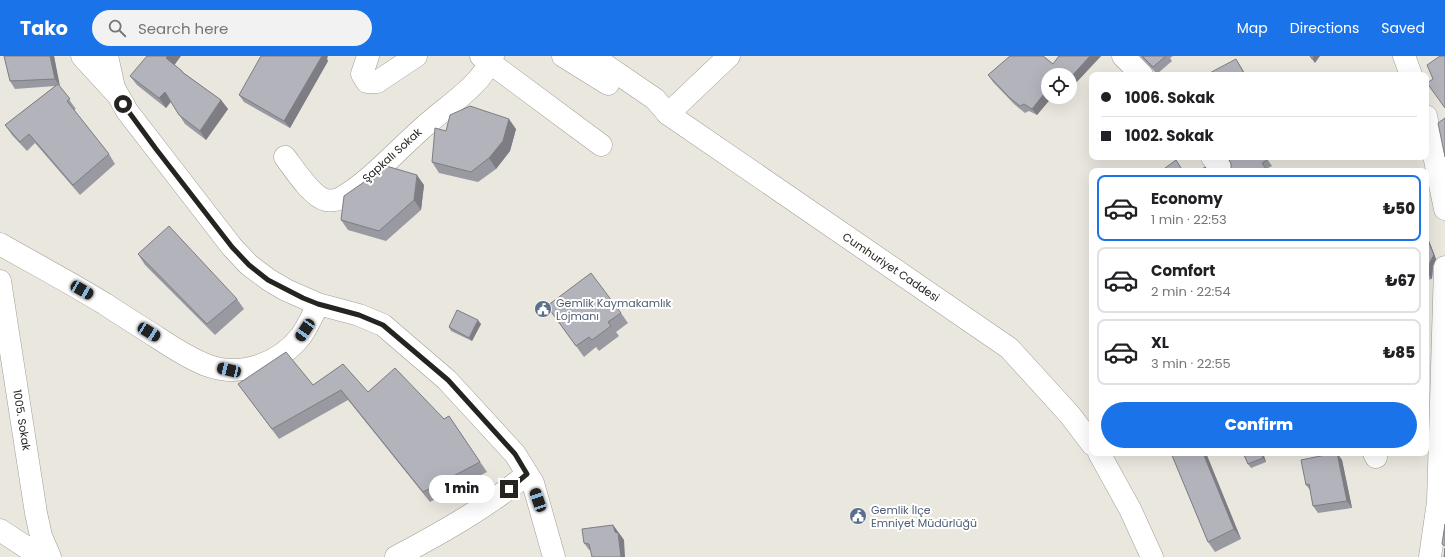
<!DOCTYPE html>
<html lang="en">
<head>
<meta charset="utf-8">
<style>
  :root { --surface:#fff; --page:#f2f2f2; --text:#202124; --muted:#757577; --line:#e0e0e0; --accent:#1a73e8 }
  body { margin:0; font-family:Poppins,sans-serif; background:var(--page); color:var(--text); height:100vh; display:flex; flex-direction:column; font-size:15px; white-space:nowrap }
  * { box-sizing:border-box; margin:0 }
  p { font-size:13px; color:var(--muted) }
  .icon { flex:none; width:22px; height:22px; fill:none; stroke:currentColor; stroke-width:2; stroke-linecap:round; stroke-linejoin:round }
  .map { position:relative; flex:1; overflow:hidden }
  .side { position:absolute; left:1089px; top:112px; width:340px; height:288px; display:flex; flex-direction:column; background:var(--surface); border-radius:8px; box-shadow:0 4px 16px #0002 }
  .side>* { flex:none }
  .hud { position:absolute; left:1089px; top:16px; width:340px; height:88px; border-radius:8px; box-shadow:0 4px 16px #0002; display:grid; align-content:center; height:88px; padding:0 12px; background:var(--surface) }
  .tools { position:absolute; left:1041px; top:12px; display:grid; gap:8px }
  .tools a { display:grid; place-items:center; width:36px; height:36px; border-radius:50%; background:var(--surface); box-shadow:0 4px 16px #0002; font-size:20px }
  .end { position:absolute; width:18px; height:18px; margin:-9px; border:5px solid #252421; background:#fff; box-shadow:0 0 0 2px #fff }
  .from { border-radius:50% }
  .bubble { position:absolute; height:28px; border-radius:14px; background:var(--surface); box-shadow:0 4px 16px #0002; font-size:13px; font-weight:800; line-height:28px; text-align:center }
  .car { position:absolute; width:12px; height:24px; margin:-12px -6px; border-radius:5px; box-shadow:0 0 3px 1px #0007; background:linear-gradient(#222 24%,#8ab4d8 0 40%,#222 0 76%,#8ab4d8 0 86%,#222 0) }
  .hud b { display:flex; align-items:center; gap:14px; height:38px; font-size:15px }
  .hud b+b { border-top:1px solid var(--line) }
  .hud i { width:10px; height:10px; background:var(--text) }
  ul { padding:7px 0 0; list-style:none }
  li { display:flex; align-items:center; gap:12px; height:66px; margin:0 8px 6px; padding:0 4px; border:2px solid var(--line); border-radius:8px }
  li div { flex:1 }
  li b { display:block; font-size:15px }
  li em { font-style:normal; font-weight:800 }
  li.current { border-color:var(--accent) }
  li>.icon { width:36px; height:36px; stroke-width:1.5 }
  .cta { display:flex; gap:8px; margin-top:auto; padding:8px 12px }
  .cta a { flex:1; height:46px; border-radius:24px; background:var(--accent); color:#fff; font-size:16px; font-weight:800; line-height:46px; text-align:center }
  header { display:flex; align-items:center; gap:24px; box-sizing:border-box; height:56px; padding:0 20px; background:var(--accent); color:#fff }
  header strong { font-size:19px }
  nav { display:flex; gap:22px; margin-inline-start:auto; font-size:14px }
  .search { width:280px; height:36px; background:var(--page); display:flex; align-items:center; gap:10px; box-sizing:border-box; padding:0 14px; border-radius:22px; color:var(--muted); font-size:15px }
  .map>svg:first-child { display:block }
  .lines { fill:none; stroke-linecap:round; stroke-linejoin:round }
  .minor-casing { stroke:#a09d96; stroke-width:23 }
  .major-casing { stroke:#a09d96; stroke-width:23 }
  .minor { stroke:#fff; stroke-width:22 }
  .major { stroke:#fff; stroke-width:22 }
  .wall { fill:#999aa1 }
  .shaded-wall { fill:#7d7d83 }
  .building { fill:#b2b3bb; stroke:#7d7d83 }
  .route { stroke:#252421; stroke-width:5 }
  .labels { text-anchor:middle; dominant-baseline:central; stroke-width:4; stroke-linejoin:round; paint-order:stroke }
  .street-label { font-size:11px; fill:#252421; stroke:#fff }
  .service-label { font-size:11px; fill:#4e5e75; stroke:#fff; text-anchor:start }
</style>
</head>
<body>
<header>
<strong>Tako</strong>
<div class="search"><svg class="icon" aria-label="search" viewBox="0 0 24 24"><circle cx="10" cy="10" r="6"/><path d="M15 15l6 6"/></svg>Search here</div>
<nav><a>Map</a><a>Directions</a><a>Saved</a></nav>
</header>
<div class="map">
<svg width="1445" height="501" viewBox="0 0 1445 501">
  <rect width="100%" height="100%" fill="#eae7df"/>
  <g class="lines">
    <g class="minor-casing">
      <path id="minor" d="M 82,0 L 115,36
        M 107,0 L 114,32 L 127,55 L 232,191 L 249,209 L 269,224 L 286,234 L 318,248 L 359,259 L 383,269 L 447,324 L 515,398 L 533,427 L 554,501
        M 368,0 L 362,18 L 367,26 L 377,26 L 416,0
        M 481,0 L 601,89
        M 1123,0 L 1142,19
        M 1404,0 L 1411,19
        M 668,58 L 729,0
        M 1426,60 L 1445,153
        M 285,101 C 294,113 312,141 326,144 C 330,145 338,144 341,142 C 373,123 398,93 426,69 C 448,49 482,29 493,0
        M 1212,101 L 1223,115
        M 0,188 C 35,208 71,227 105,248 C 123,260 141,271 158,282 C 173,292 189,302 206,309 C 240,322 279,308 301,280 C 308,270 313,259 318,248
        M 0,225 L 36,457 L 41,480 L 50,501
        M 1374,397 L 1376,401
        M 0,474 L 41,501
        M 396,501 C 441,477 488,451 527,418
        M 1430,501 L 1438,446 L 1445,211"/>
    </g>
    <g class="major-casing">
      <path id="major" d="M 563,0 L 608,28
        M 592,0 L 655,43 L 668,58 L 1009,292 L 1070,359 L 1092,388
        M 1099,397 L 1130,453 L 1152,501"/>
    </g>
    <use href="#minor" class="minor"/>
    <use href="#major" class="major"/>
  </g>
  <path class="wall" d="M 4,0 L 54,0 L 59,30 L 76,53 L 74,54 L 109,98 L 115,108 L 80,139 L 35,87 L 27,95 L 12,79 L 5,69 L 55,30 L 15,33 L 10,25 Z
    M 1010,0 L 1043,0 L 1053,8 L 1059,0 L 1101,0 L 1072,31 L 1070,29 L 1070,19 L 1048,19 L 1048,41 L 1052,41 L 1037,59 L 1029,55 L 1025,57 L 1014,48 L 993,26 L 988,19 Z
    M 1140,0 L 1173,0 L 1170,2 L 1172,5 L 1157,18 Z
    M 327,3 L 328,5 L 290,72 L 244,46 L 239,39 Z
    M 174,9 L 184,17 L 221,44 L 228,53 L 206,84 L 185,68 L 171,46 L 166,52 L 137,29 L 130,20 Z
    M 516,73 L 510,95 L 496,113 L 478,126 L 439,117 L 432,106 L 446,75 Z
    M 1228,101 L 1266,101 L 1272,110 L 1266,113 L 1267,115 L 1229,115 L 1231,113 L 1231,108 Z
    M 424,129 L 421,154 L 386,185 L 348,174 L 341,164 Z
    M 1426,177 L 1436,203 L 1433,210 L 1432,223 L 1426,224 Z
    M 138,198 L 237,243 L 244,253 L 215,279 L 145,209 Z
    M 547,250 L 621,257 L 628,267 L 616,276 L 619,280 L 599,295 L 596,291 L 584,301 Z
    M 481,268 L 472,285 L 451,275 L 449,271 Z
    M 238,328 L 313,329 L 368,336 L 444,363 L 449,360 L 487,416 L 430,446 L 348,344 L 279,383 Z
    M 1171,397 L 1206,397 L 1241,483 L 1215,496 L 1208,486 Z
    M 1243,397 L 1263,397 L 1266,406 L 1251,412 L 1248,408 Z
    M 1337,397 L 1342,404 L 1352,452 L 1318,457 L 1313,450 L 1310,434 L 1306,429 Z
    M 613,469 L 624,484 L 589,494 L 584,487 Z"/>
  <path class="shaded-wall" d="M 50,0 L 54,0 L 60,30 L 55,23 Z
    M 168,0 L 181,0 L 173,11 L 166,2 Z
    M 322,0 L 328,0 L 327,3 L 328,5 L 290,72 L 284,65 Z
    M 1090,0 L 1101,0 L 1072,31 L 1070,27 L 1070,22 Z
    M 1314,0 L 1320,0 L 1315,7 L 1312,3 Z
    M 1236,3 L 1246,19 L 1245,19 Z
    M 1048,33 L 1048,41 L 1052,41 L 1037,59 L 1032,53 Z
    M 165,36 L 171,45 L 166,52 L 159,42 Z
    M 221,44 L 228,53 L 206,84 L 200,75 Z
    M 509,63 L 516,73 L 510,95 L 496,113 L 489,102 Z
    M 417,119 L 424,129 L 421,154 L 414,144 Z
    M 1426,177 L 1436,203 L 1433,210 L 1432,223 L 1429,219 Z
    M 478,264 L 481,268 L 472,285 L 469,282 Z
    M 1203,397 L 1206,397 L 1241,483 L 1234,473 Z
    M 1262,397 L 1263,397 L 1266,406 L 1263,402 Z
    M 1337,397 L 1342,404 L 1352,452 L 1347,445 Z
    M 613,469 L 624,484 L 625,501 L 621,501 Z"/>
  <path class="building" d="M 4,0 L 50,0 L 55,23 L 10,25 Z
    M 147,0 L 168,0 L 166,2 L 182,15 L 182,16 L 221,44 L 200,75 L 179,59 L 165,36 L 159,42 L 130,20 Z
    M 261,0 L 322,0 L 284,65 L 239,39 Z
    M 1010,0 L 1043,0 L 1053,8 L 1059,0 L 1090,0 L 1070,22 L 1070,19 L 1062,19 L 1061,18 L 1060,19 L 1048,19 L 1048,33 L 1032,53 L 1024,48 L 1020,50 L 1010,42 L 988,19 Z
    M 1142,0 L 1166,0 L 1153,11 Z
    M 1310,0 L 1314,0 L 1312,3 Z
    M 1440,0 L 1445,0 L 1445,52 L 1427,27 L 1433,23 L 1427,9 Z
    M 1236,3 L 1245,19 L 1206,19 Z
    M 58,28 L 70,43 L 67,45 L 109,98 L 73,129 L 29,78 L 20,86 L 5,69 Z
    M 470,50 L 509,63 L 503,85 L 489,102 L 471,116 L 432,106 L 435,72 L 446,75 L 450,59 Z
    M 1445,62 L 1445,101 L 1438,67 Z
    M 1228,101 L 1266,101 L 1267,104 L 1262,107 L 1267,115 L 1239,115 L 1238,114 L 1236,115 L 1229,115 L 1231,113 L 1231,108 Z
    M 1176,104 L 1183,115 L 1161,115 Z
    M 383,109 L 417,119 L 414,144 L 379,175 L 341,164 L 344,140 L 364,126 Z
    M 1205,111 L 1208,115 L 1203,115 L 1202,113 Z
    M 169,170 L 237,243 L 207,268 L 138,198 Z
    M 1426,180 L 1434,199 L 1430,206 L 1429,219 L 1426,220 Z
    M 591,217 L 621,257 L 608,266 L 611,270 L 592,284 L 589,281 L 576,290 L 547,250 Z
    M 457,254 L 478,264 L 469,282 L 449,271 Z
    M 286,296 L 313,329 L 343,308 L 368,336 L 395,312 L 444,363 L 449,360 L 480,406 L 423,436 L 341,334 L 272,373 L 238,328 Z
    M 1171,397 L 1203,397 L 1234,473 L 1208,486 Z
    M 1243,397 L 1262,397 L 1263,402 L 1248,408 Z
    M 1335,397 L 1337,397 L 1347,445 L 1313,450 L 1309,428 L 1306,429 L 1301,404 Z
    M 1445,468 L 1445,490 L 1442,488 Z
    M 613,469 L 615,476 L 618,477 L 621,501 L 592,501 L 589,488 L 584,487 L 582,473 Z
    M 1445,492 L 1445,501 L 1444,501 Z"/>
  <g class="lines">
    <path class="route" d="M 123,48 L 156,93 L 232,191 L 249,209 L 268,224 L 303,242 L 318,248 L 359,259 L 383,269 L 448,324 L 515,398 L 527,418 L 509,433"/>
  </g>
  <defs>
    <g id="civic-disc" transform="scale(0.9)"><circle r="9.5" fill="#5c6f8a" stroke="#fff"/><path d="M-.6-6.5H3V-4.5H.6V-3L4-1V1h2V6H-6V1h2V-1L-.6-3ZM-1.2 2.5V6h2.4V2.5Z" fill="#fff"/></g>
  </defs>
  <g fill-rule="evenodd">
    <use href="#civic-disc" x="543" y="253"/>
    <use href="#civic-disc" x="858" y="460"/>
  </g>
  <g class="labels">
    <g class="street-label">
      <text transform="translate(392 99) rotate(-42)">Şapkalı Sokak</text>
      <text transform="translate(891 211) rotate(34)">Cumhuriyet Caddesi</text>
      <text transform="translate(22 364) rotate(81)">1005. Sokak</text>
    </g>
    <g class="service-label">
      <text x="556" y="247">Gemlik Kaymakamlık<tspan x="556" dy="13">Lojmanı</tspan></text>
      <text x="871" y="454">Gemlik İlçe<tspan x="871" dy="13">Emniyet Müdürlüğü</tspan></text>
    </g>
  </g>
</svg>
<div class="tools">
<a><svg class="icon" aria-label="locate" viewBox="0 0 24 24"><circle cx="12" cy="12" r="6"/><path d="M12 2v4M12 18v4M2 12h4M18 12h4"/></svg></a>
</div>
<i class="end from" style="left:123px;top:48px"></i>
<i class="end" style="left:509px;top:433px"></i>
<div class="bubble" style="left:429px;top:419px;width:66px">1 min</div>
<i class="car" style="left:82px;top:234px;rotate:120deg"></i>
<i class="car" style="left:305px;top:274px;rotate:214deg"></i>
<i class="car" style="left:149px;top:276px;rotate:122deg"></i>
<i class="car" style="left:229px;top:314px;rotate:283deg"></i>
<i class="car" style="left:538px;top:444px;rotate:341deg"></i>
<div class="hud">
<b><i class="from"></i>1006. Sokak</b>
<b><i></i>1002. Sokak</b>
</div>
<section class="side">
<ul>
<li class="current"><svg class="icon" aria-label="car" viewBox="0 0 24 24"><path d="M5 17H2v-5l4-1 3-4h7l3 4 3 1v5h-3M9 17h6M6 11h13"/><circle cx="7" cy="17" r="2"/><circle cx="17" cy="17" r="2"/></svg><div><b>Economy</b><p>1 min · 22:53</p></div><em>₺50</em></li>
<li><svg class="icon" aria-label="car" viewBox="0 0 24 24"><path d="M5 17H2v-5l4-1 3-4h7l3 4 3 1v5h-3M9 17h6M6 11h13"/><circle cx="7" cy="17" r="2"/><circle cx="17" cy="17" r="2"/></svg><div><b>Comfort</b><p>2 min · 22:54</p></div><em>₺67</em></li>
<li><svg class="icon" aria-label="car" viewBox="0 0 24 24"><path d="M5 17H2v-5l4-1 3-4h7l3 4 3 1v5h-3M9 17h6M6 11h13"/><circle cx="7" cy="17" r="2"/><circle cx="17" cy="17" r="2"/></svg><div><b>XL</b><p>3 min · 22:55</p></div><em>₺85</em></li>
</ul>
<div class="cta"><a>Confirm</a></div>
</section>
</div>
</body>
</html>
